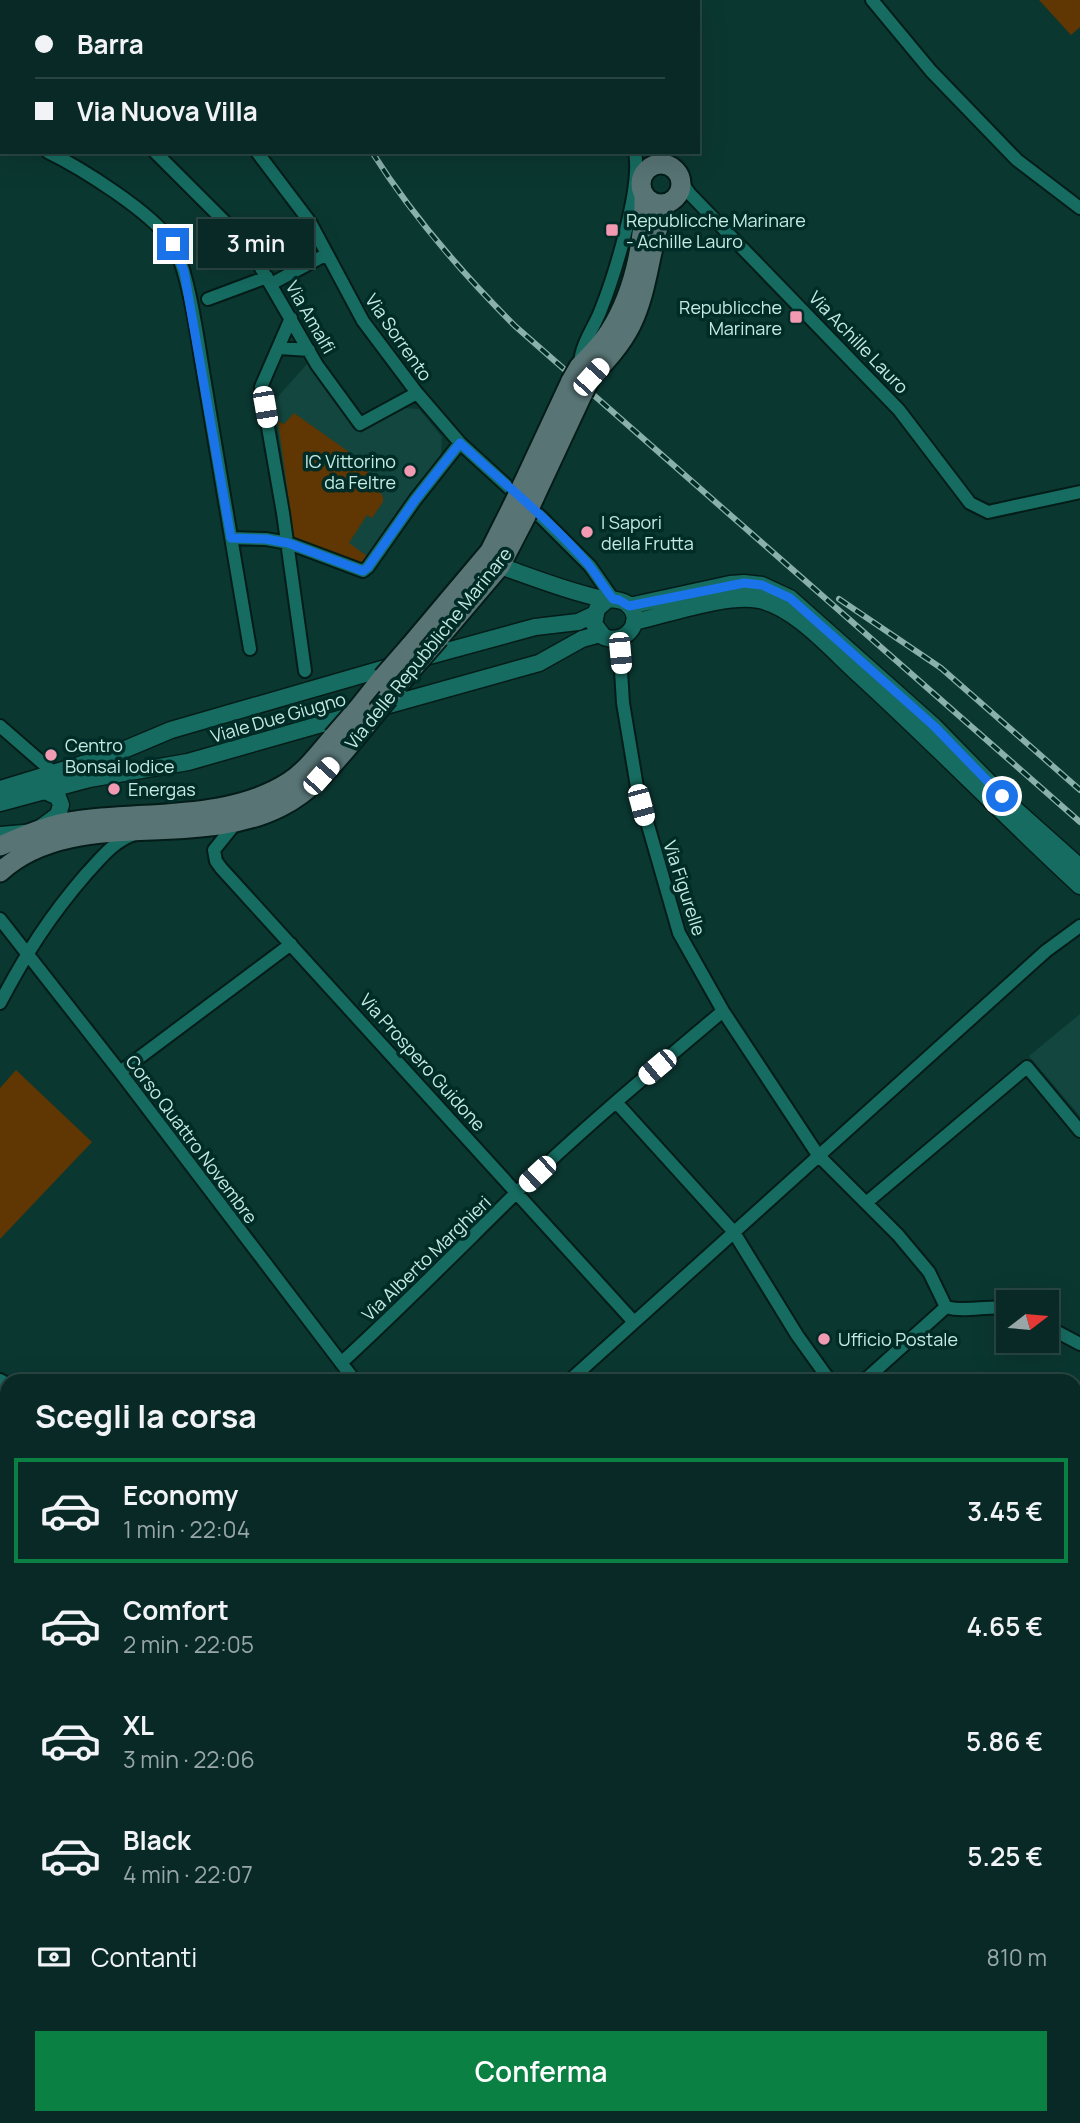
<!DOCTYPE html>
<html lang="it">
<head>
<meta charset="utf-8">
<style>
  :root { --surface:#082925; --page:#163532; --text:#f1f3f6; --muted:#98a6a7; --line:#294542; --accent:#0b8043 }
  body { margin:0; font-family:Manrope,sans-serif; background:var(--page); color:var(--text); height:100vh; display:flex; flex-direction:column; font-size:26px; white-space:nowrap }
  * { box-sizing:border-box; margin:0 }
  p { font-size:23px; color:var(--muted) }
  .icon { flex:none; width:38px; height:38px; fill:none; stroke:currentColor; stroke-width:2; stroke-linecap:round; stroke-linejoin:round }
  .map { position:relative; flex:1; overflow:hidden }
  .sheet { position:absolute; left:0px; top:1374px; width:1082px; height:751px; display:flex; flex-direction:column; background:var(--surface); border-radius:21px 21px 0 0; box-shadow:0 7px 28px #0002,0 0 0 2px var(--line) }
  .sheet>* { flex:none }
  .guide { position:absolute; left:0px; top:0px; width:700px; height:154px; box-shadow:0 7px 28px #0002,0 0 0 2px var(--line); display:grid; align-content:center; height:154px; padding:0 35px; background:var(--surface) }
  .needle { width:46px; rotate:74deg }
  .fabs { position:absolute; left:996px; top:1290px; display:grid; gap:14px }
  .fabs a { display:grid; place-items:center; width:63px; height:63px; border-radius:0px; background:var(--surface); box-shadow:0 7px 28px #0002,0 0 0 2px var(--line); font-size:35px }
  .end { position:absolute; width:32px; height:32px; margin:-16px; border:9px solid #1a73e8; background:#fff; box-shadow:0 0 0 4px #fff }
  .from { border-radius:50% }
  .bubble { position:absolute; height:49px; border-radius:0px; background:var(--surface); box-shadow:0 7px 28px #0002,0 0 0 2px var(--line); font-size:23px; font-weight:600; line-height:49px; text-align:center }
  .car { position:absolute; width:21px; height:42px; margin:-21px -10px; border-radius:9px; box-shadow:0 0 5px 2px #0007; background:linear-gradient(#fff 24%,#345 0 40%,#fff 0 76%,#345 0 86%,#fff 0) }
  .guide b { display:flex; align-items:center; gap:24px; height:66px; font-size:26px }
  .guide b+b { border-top:2px solid var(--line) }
  .guide i { width:18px; height:18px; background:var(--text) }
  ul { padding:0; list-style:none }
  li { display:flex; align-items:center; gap:21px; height:105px; margin:0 14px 10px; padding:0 21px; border:4px solid transparent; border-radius:0px }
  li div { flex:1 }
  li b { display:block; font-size:26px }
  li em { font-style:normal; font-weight:600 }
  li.selected { border-color:var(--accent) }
  li>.icon { width:63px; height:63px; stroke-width:1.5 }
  h2 { padding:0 35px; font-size:32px; line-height:84px }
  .pay { display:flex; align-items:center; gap:18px; height:77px; padding:0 35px; font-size:26px }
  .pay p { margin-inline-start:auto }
  .action { display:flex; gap:14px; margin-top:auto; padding:14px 35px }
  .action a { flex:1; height:80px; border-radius:0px; background:var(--accent); color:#fff; font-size:28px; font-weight:600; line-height:80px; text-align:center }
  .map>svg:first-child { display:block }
  .built { fill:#13463f }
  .green { fill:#603602 }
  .forest { fill:#7e4b13 }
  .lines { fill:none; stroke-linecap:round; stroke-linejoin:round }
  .minor-casing { stroke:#041c18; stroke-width:16 }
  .tertiary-casing { stroke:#041c18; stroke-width:19 }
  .secondary-casing { stroke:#041c18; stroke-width:23 }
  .minor { stroke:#166c61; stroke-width:12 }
  .tertiary { stroke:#166c61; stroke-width:16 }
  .secondary { stroke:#587475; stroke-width:19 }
  .rail-casing { stroke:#8ab0aa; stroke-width:6 }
  .rail { stroke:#002c27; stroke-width:3.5; stroke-dasharray:10; stroke-linecap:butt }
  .secondary-bridge-casing { stroke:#041c18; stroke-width:23; stroke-linecap:butt }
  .secondary-bridge { stroke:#587475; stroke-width:19 }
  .route { stroke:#1a73e8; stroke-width:9 }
  .poi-dot { fill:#f19ab1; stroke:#002c27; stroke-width:2.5 }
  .labels { text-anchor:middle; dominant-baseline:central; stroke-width:7; stroke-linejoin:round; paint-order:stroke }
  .poi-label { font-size:18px; fill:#c6eae3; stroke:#002c27; text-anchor:start }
  .street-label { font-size:18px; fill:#c6eae3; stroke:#002c27 }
</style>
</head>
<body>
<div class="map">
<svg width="1080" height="2123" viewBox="0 0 1080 2123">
  <rect width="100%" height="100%" fill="#0b3731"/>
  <path class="built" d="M 308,363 L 360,433 L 403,408 L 419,409 L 442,437 L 441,458 L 365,566 L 293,539 L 274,401 Z
    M 1080,1014 L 1080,1116 L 1029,1056 Z"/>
  <path class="green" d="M 1039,0 L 1080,0 L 1080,27 L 1071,35 Z
    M 294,413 L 356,457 L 359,462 L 365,459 L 366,462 L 363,464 L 383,497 L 383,502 L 372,518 L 367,515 L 349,543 L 367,556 L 361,564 L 294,537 L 278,421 L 284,424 Z
    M 16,1070 L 92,1142 L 0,1239 L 0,1088 Z
    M 7,1475 L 7,1588 L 0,1595 L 0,1482 Z
    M 324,2118 L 640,2118 L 642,2123 L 328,2123 Z"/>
  <path class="forest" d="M 34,2118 L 195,2118 L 194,2123 L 26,2123 Z"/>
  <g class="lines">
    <g class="minor-casing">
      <path id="minor" d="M 113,0 L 115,2
        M 445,0 L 445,2
        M 872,0 L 931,71 L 1017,160 L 1080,208
        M 51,2 L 52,0
        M 232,2 L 232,0
        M 657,2 L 658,0
        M 0,75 L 2,72
        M 0,133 L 2,134
        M 48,152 C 81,168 153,213 172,243 C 189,270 198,343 204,377 C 219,468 235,559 250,649
        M 155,152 L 247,244 L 317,365 L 360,424 L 417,393
        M 257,152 L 310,222 L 363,321 L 417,393 L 460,443 L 542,518 L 590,566 L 613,599
        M 680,180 L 690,194 L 899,410 L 970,503 L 988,512 L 1080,492
        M 271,284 L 327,254
        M 208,299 L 267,277
        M 291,318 L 261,387 L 283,513 L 305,671
        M 279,348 L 309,350
        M 580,363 C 581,345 593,329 600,312 C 614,277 642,188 635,152
        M 231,538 L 266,539 L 288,543 L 363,571 L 368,567 L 415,500 L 460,443
        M 619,639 L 623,703 L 637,787 L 679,933 L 723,1011 L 818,1155 L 898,1235 L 929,1272 L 946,1307
        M 0,726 L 54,773
        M 235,824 L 214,850 L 216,861 L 221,868 L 633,1321
        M 0,919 L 120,1072 L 355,1381
        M 0,1003 C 27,952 49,917 87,873 C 101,858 112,843 132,835
        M 120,1072 L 291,944
        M 616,1102 L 733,1231 L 797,1335 L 830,1381
        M 866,1203 L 1027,1067 L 1080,1131
        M 946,1307 C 966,1313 987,1305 1008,1308
        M 1046,1326 L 1080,1344
        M 341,1363 C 401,1308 458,1250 516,1193 C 582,1129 653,1070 723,1011
        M 0,1380 L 7,1384
        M 569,1381 L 1046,951 L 1080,926
        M 864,1381 L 946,1307
        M 1074,1530 L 1080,1526
        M 1074,1618 L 1080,1614
        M 0,1860 L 7,1871
        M 1074,1876 L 1080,1883
        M 0,1900 L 7,1894
        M 0,2072 L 7,2065
        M 215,2118 L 219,2123
        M 659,2118 L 664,2123
        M 778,2118 L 782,2123
        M 996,2118 L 1000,2123
        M 734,2123 L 740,2118
        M 920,2123 L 927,2118"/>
    </g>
    <g class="tertiary-casing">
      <path id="tertiary" d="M 500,566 C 532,577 566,591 599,598 C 608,600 618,598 626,603 C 646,618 628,646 604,637 L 594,624 L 597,609 L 607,600
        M 629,606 L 730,584 L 744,583 L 762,585 L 790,598 L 934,726 L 1015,809 L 1080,867
        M 634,622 C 666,615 728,593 759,600 C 794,607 830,648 856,672 C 933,742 1004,816 1080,886
        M 418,659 L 535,627 L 578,622 L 595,614
        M 378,708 L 539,663 L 582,639 L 600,634
        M 0,789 L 109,756 L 171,730 L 396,665
        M 0,803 L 89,779 L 188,762 L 353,715
        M 0,835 L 35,832 L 58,815 L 61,805 L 58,797 L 45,791"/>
    </g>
    <g class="secondary-casing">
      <path id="secondary" d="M 676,2 L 676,0
        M641 184a20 20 0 1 1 40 0a20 20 0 1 1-40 0Z
        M 579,367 C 588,357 598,348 605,338 C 633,299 645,242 644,195
        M 591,377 C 606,361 621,345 631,325 C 650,287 649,242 667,203
        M 522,486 L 571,381
        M 534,498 L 583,393
        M 439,638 L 500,566 L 526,516
        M 410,646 L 490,551 L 513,505
        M 388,698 L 412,669
        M 360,706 L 383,677
        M 0,846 C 24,836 49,824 76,821 C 143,811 229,821 289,782 C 306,771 320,752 333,737
        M 0,872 C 73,805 196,851 282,806 C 316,789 339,757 363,729"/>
    </g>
    <use href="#minor" class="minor"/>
    <use href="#tertiary" class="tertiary"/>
    <use href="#secondary" class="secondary"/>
    <g class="rail-casing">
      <path id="rail" d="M 308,0 L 308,2
        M 372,152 C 413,217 461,272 515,326 L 1080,822
        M 839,599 L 941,668 L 1080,790"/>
    </g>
    <use href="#rail" class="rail"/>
    <g class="secondary-bridge-casing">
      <path id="secondary-bridge" d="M 571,381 L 579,367
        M 583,393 L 591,377
        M 513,505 L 522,486
        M 526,516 L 534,498
        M 412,669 L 439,638
        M 383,677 L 410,646
        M 363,729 L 388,698
        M 333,737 L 360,706"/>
    </g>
    <use href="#secondary-bridge" class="secondary-bridge"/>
  </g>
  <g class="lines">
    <path class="route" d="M 173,244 L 184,271 L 231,538 L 266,539 L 288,543 L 363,571 L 368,567 L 415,500 L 460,443 C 503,483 550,520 588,564 C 597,575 604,588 613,599 L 619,600 L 629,606 L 744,583 L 762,585 L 790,598 L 934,726 L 1002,796"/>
  </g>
  <g class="poi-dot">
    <rect x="605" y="223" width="14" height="14" rx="3.5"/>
    <rect x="789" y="310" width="14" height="14" rx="3.5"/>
    <circle cx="410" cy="471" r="7"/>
    <circle cx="587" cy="532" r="7"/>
    <circle cx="51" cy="755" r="7"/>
    <circle cx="114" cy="789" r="7"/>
    <circle cx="824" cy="1339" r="7"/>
  </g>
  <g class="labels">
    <g class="poi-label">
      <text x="626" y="220">Republicche Marinare<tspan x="626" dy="21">- Achille Lauro</tspan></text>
      <text x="782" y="307" text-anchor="end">Republicche<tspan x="782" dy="21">Marinare</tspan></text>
      <text x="396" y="461" text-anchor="end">IC Vittorino<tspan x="396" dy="21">da Feltre</tspan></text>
      <text x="601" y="522">I Sapori<tspan x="601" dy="21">della Frutta</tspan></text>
      <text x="65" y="745">Centro<tspan x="65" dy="21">Bonsai Iodice</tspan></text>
      <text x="128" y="789">Energas</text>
      <text x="838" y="1339">Ufficio Postale</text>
    </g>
    <g class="street-label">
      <text transform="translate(311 317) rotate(60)">Via Amalfi</text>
      <text transform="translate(399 337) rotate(55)">Via Sorrento</text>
      <text transform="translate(859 342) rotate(46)">Via Achille Lauro</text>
      <text transform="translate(428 648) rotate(-51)">Via delle Repubbliche Marinare</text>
      <text transform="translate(278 717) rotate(-16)">Viale Due Giugno</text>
      <text transform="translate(685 888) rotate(72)">Via Figurelle</text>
      <text transform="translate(423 1062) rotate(48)">Via Prospero Guidone</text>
      <text transform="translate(192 1139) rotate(53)">Corso Quattro Novembre</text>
      <text transform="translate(426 1258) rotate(-44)">Via Alberto Marghieri</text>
    </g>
  </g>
</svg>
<div class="fabs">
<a><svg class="needle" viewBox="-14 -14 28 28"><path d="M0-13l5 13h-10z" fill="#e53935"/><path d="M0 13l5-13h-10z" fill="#98a6a7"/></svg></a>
</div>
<i class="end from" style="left:1002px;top:796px"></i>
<i class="end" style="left:173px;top:244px"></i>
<div class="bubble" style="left:198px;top:219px;width:116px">3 min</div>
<i class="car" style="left:591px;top:377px;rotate:42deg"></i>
<i class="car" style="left:265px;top:407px;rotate:170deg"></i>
<i class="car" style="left:620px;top:653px;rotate:175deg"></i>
<i class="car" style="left:321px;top:776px;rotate:42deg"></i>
<i class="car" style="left:641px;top:805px;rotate:165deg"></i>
<i class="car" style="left:657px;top:1067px;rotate:230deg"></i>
<i class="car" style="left:537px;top:1174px;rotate:227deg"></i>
<div class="guide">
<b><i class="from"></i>Barra</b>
<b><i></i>Via Nuova Villa</b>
</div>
<section class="sheet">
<h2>Scegli la corsa</h2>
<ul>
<li class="selected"><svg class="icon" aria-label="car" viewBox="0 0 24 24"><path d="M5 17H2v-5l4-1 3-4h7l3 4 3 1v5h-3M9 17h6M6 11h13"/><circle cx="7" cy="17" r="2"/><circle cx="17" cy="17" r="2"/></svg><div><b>Economy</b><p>1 min · 22:04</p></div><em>3.45 €</em></li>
<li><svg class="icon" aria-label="car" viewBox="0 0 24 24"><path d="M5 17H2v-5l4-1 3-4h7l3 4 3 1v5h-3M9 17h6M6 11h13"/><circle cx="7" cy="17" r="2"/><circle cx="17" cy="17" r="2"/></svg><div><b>Comfort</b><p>2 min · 22:05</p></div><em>4.65 €</em></li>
<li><svg class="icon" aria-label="car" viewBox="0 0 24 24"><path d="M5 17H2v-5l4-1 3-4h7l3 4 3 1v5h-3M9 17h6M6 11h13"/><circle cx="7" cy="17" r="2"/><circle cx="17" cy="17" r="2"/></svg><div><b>XL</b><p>3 min · 22:06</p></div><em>5.86 €</em></li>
<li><svg class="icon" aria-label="car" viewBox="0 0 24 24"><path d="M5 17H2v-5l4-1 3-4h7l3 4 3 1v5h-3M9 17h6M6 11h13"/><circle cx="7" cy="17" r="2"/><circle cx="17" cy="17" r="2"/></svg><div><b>Black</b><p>4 min · 22:07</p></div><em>5.25 €</em></li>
</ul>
<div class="pay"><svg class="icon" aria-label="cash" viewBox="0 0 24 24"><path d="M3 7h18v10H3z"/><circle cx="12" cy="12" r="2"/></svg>Contanti<p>810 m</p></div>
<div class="action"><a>Conferma</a></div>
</section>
</div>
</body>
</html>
